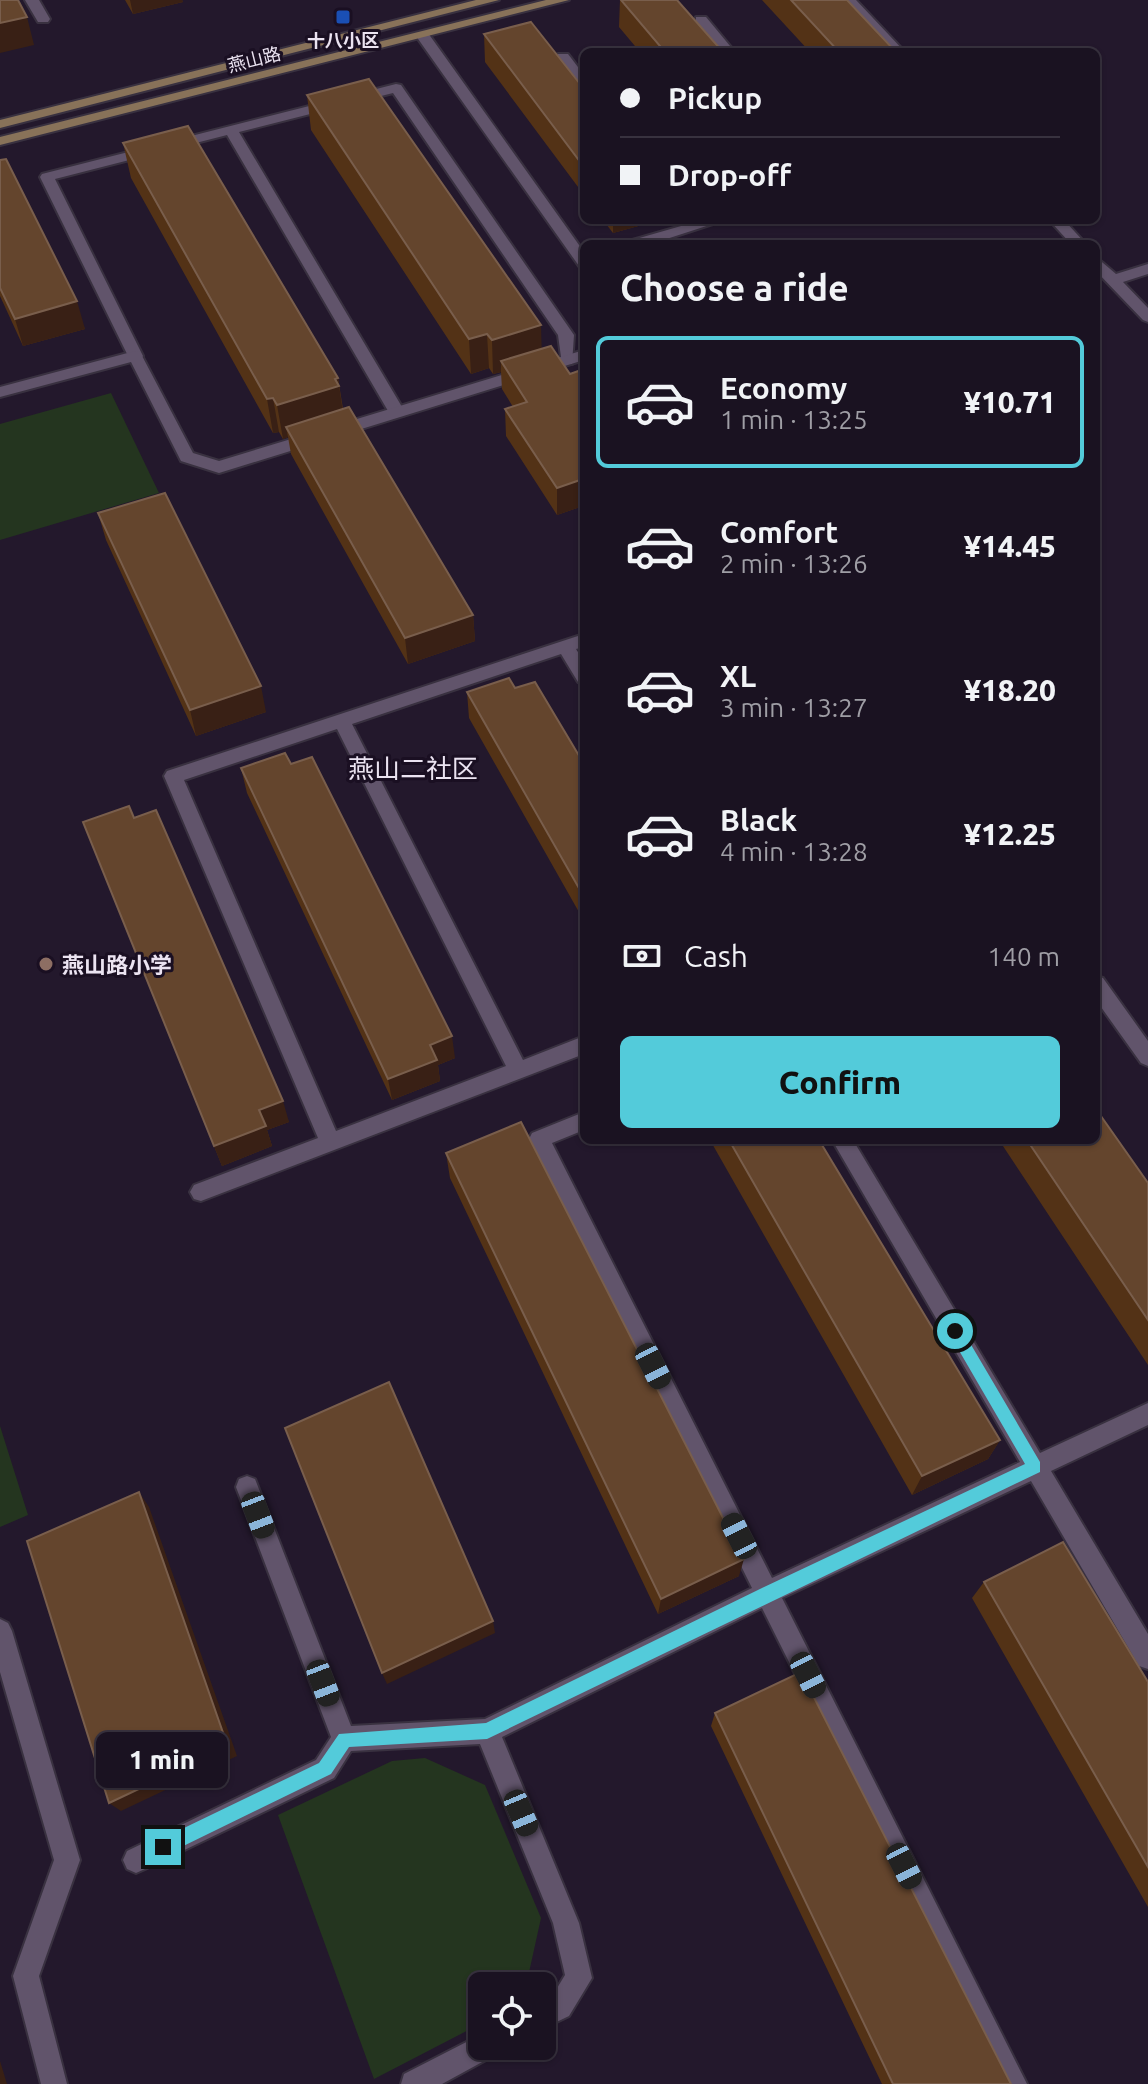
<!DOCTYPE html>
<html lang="en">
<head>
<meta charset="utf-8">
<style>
  :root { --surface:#1a1221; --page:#27202e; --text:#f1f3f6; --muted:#9f9ea5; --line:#38323f; --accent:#53cbda }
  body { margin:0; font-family:Ubuntu,"Noto Sans SC",sans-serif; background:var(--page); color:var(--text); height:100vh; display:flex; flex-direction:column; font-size:30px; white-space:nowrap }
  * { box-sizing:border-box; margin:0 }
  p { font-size:26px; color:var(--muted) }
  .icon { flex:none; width:44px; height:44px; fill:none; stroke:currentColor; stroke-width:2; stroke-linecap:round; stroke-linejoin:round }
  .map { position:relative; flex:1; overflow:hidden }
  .side { position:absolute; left:580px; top:240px; width:520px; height:904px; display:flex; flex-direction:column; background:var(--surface); border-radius:12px; box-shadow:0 2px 6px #0004,0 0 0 2px var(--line) }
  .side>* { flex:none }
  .hud { position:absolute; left:580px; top:48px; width:520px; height:176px; border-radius:12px; box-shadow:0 2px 6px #0004,0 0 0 2px var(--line); display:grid; align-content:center; height:176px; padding:0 40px; background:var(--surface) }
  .controls { position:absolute; left:468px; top:1972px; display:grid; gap:16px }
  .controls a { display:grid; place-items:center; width:88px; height:88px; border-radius:12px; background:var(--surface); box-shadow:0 2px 6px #0004,0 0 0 2px var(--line); font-size:40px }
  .end { position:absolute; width:36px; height:36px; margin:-18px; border:10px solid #53cbda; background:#111; box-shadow:0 0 0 4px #111 }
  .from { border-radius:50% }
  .bubble { position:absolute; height:56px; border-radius:12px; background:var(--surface); box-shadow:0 2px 6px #0004,0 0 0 2px var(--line); font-size:26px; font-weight:800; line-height:56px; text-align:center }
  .car { position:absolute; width:24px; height:48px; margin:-24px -12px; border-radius:10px; box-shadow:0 0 6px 2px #0007; background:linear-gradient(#222 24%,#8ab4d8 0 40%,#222 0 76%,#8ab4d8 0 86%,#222 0) }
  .hud b { display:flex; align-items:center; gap:28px; height:76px; font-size:30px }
  .hud b+b { border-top:2px solid var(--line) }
  .hud i { width:20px; height:20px; background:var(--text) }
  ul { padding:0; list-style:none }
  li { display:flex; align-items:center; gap:24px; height:132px; margin:0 16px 12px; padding:0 24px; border:4px solid transparent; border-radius:12px }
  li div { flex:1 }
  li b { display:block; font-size:30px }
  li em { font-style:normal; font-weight:800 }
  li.on { border-color:var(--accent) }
  li>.icon { width:72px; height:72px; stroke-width:1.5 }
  h2 { padding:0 40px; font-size:36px; line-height:96px }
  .pay { display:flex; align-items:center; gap:20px; height:88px; padding:0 40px; font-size:30px }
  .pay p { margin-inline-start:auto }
  .button { display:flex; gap:16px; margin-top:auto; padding:16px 40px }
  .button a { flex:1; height:92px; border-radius:12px; background:var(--accent); color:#111; font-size:32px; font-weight:800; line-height:92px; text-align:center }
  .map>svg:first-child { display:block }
  .green { fill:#24351f }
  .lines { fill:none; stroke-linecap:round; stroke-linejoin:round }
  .lane-casing { stroke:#393140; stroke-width:4 }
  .street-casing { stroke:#393140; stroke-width:4 }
  .secondary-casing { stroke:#393140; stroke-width:4 }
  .lane { fill:#61546b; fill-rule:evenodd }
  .street { fill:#61546b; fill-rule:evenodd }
  .secondary { fill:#887259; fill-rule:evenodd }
  .wall { fill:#533216 }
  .shaded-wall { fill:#392015 }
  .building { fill:#64452d; stroke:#795e4c; stroke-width:2 }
  .route { fill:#53cbda }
  .transit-dot { fill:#1a4fb4; stroke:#1a0f22; stroke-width:3 }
  .education-dot { fill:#8d6e63; stroke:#1a0f22; stroke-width:3 }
  .labels { text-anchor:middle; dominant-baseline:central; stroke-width:6; stroke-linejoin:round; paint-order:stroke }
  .far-poi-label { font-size:18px; font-weight:bold; fill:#ebe3f1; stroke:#1a0f22 }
  .far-street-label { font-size:18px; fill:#ebe3f1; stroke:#1a0f22 }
  .poi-label { font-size:22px; font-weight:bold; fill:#ebe3f1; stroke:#1a0f22; text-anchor:start }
  .quarter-label { font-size:26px; fill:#ebe3f1; stroke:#1a0f22 }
</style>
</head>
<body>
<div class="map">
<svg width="1148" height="2084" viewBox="0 0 1148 2084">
  <rect width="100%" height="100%" fill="#23182c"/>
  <path class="green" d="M 111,393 L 159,493 L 0,540 L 0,424 Z
    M 0,1426 L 28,1515 L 0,1527 Z
    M 425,1758 L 485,1785 L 541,1918 L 526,1986 L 482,1986 L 482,2023 L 374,2079 L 278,1815 L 392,1761 Z"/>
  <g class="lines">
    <g class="lane-casing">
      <path id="lane" d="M 25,0 L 39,0 L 50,19 L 48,22 L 38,22 Z
        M 696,17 L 706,17 L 735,52 L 721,52 L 696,23 Z
        M 558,54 L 568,54 L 584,75 L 584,88 L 579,87 L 558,60 Z
        M 396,84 L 401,85 L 574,335 L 572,364 L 562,364 L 558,335 L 393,93 L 239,132 L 405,412 L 403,416 L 391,416 L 227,135 L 55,179 L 143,356 L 140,360 L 130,360 L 40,177 L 42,174 Z
        M 702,220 L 725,220 L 651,244 L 627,244 L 629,241 Z
        M 584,634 L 584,647 L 576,649 L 584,662 L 584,684 L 578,682 L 561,654 L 352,724 L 523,1060 L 584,1036 L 584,1054 L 201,1201 L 194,1199 L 190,1192 L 194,1185 L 318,1138 L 164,776 L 167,771 ZM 337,729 L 506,1066 L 336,1131 L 184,780 Z
        M 584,1112 L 584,1130 L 552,1143 L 772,1578 L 1020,1462 L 832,1140 L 853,1140 L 1040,1453 L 1148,1403 L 1148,1425 L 1051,1471 L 1148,1634 L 1148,1669 L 1139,1666 L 1031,1481 L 782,1598 L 1027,2084 L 1000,2084 L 762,1608 L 502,1737 L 579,1923 L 592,1978 L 569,2016 L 542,2029 L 542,2002 L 551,1998 L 565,1975 L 553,1923 L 480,1744 L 351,1751 L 334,1778 L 145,1869 L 136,1873 L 127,1869 L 123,1860 L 127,1851 L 316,1760 L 331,1737 L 236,1487 L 239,1479 L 247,1476 L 255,1479 L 351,1726 L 485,1719 L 752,1588 L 529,1139 L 532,1133 Z
        M 0,1619 L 8,1623 L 12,1631 L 80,1860 L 39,1976 L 67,2084 L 41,2084 L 13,1976 L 54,1860 L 0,1672 Z
        M 482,2034 L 482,2046 L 499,2046 L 495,2055 L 442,2084 L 401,2084 L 404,2074 Z"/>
    </g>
    <g class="street-casing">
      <path id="street" d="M 842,0 L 856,0 L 905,52 L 891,52 Z
        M 418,33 L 428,33 L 584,252 L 584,268 L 579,266 L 416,36 Z
        M 1049,220 L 1064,220 L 1086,244 L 1071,244 Z
        M 1096,257 L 1116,274 L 1148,264 L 1148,274 L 1123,282 L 1148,308 L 1148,322 L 1143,320 L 1096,271 Z
        M 584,350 L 584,360 L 219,473 L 181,461 L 131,362 L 0,397 L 0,387 L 135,351 L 140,352 L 193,453 L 219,461 Z
        M 1096,976 L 1103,978 L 1148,1041 L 1148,1066 L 1141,1063 L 1096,1000 Z"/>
    </g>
    <g class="secondary-casing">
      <path id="secondary" d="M 476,0 L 499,0 L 0,128 L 0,120 Z
        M 546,0 L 569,0 L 0,145 L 0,137 Z"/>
    </g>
    <use href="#lane" class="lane"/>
    <use href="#street" class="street"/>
    <use href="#secondary" class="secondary"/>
  </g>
  <path class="wall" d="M 125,0 L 182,0 L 183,2 L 133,14 Z
    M 620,0 L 723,52 L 640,52 L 619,27 Z
    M 762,0 L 847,0 L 896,52 L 810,52 Z
    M 484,34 L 584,89 L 584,195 L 485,62 Z
    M 307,95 L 541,325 L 541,349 L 570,374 L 584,369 L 584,513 L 580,507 L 557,515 L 506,436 L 505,409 L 513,407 L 502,389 L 501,372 L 493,374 L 489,368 L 471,374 L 311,130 Z
    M 123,143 L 338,378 L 343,409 L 473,615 L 475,641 L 408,664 L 291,454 L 288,437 L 283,439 L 279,432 L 273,433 L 131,178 Z
    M 0,160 L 85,329 L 23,346 L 0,296 Z
    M 603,220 L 660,220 L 613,233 Z
    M 98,513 L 266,712 L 196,736 L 106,540 Z
    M 515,688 L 584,764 L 584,921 L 469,718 L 467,692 Z
    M 241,768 L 455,1058 L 438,1065 L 440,1081 L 392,1100 L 247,793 Z
    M 134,818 L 289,1122 L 267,1130 L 272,1146 L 222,1166 L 83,822 Z
    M 710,1140 L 819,1140 L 1000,1440 L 988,1459 L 912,1495 Z
    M 999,1140 L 1096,1140 L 1148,1183 L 1148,1365 Z
    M 446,1153 L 739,1576 L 658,1614 L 450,1178 Z
    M 984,1582 L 1148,1682 L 1148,1907 L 972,1598 Z
    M 715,1713 L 1011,2084 L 882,2084 L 711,1726 Z"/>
  <path class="shaded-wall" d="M 130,0 L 182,0 L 183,2 L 133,14 Z
    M 27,17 L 34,45 L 0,53 L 0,23 Z
    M 613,220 L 660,220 L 613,233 Z
    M 77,301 L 85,329 L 23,346 L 15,319 Z
    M 541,325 L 542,360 L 501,361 L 501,372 L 493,374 L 492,340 Z
    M 487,334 L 489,368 L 471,374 L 469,339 Z
    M 338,378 L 344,420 L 286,427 L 288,437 L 283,439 L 277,405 Z
    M 273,398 L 279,432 L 273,433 L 267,399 Z
    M 580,480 L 580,507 L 557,515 L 557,488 Z
    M 473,615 L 475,641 L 408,664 L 405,638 Z
    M 261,686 L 266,712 L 196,736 L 190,710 Z
    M 452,1036 L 455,1058 L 438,1065 L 440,1081 L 392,1100 L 388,1079 L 430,1045 Z
    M 283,1101 L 289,1122 L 267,1130 L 272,1146 L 222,1166 L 214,1146 L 259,1110 Z
    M 1000,1440 L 988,1459 L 912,1495 L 922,1476 Z
    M 139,1492 L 149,1507 L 237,1756 L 121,1811 L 109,1803 Z
    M 744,1559 L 739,1576 L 658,1614 L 661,1599 Z
    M 493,1621 L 495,1633 L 387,1684 L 382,1673 Z
    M 0,2061 L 7,2084 L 0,2084 Z"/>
  <path class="building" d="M 0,0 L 18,0 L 27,17 L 0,23 Z
    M 621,0 L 677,0 L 723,52 L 665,52 Z
    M 791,0 L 847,0 L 896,52 L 839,52 Z
    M 531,22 L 584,89 L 584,167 L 484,34 Z
    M 369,79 L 541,325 L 492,340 L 487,334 L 469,339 L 307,95 Z
    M 188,126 L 338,378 L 335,379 L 339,386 L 277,405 L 273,398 L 267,399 L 123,143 Z
    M 6,159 L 77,301 L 15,319 L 0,288 L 0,160 Z
    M 551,346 L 570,374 L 584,369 L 584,486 L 580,480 L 557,488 L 505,409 L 527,402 L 501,361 Z
    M 349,407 L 473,615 L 405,638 L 286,427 Z
    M 165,493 L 261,686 L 190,710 L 98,513 Z
    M 509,678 L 515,688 L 535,682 L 584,764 L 584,897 L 467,692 Z
    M 285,753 L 291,764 L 312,757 L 452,1036 L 430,1045 L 437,1060 L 388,1079 L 241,768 Z
    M 129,806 L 134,818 L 156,810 L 283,1101 L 259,1110 L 266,1126 L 214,1146 L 83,822 Z
    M 1096,1109 L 1148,1183 L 1148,1320 L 1027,1140 L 1096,1140 Z
    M 521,1122 L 744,1559 L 661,1599 L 446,1153 Z
    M 729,1140 L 819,1140 L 1000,1440 L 922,1476 Z
    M 389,1382 L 493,1621 L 382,1673 L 285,1428 Z
    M 139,1492 L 228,1747 L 109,1803 L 27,1541 Z
    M 1063,1542 L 1148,1682 L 1148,1867 L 984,1582 Z
    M 801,1672 L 1011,2084 L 893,2084 L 715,1713 Z"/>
  <path class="route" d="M 955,1324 L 960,1326 L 1040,1462 L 1040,1472 L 487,1739 L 349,1747 L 331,1774 L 169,1853 L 163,1855 L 157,1853 L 155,1847 L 157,1841 L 319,1763 L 339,1734 L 486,1723 L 762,1588 L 1025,1464 L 950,1335 L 950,1326 Z"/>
  <rect class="transit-dot" x="335" y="9" width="16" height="16" rx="4"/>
  <circle class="education-dot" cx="46" cy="964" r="8"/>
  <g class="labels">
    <g class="far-poi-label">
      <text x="343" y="40">十八小区</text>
    </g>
    <g class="far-street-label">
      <text transform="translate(254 59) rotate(-14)">燕山路</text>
    </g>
    <g class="poi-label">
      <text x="62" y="964">燕山路小学</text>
    </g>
    <g class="quarter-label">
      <text x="413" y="768">燕山二社区</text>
    </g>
  </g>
</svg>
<div class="controls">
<a><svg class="icon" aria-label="locate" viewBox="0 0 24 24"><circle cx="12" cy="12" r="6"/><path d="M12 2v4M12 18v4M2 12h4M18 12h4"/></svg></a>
</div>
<i class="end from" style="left:955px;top:1331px"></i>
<i class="end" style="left:163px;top:1847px"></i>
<div class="bubble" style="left:96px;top:1732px;width:132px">1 min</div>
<i class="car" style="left:653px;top:1366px;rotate:153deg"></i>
<i class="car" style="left:258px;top:1515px;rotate:159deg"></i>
<i class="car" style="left:739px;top:1536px;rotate:333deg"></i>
<i class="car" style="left:808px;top:1675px;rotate:153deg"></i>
<i class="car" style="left:323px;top:1683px;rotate:159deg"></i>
<i class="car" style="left:521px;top:1813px;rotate:157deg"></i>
<i class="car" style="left:904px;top:1866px;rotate:153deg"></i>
<div class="hud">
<b><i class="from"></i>Pickup</b>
<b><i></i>Drop-off</b>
</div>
<section class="side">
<h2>Choose a ride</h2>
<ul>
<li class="on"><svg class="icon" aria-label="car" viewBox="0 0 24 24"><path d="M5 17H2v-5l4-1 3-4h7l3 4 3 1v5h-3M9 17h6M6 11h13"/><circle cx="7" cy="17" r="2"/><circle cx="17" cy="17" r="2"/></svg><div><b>Economy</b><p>1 min · 13:25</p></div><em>¥10.71</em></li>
<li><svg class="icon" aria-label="car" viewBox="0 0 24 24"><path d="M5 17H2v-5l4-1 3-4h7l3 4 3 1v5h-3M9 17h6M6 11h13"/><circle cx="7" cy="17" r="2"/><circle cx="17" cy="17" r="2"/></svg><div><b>Comfort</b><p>2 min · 13:26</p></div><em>¥14.45</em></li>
<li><svg class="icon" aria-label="car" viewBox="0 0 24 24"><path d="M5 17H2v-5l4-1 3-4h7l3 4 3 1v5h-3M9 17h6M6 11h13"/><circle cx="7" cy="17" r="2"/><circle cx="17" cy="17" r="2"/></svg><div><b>XL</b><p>3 min · 13:27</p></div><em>¥18.20</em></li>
<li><svg class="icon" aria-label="car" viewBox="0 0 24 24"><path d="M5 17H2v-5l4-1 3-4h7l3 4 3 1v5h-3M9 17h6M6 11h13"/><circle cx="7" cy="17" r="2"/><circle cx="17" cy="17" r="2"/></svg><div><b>Black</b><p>4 min · 13:28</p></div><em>¥12.25</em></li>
</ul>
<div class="pay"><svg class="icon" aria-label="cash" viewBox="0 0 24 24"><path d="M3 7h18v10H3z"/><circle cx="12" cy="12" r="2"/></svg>Cash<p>140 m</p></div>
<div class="button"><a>Confirm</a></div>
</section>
</div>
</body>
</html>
